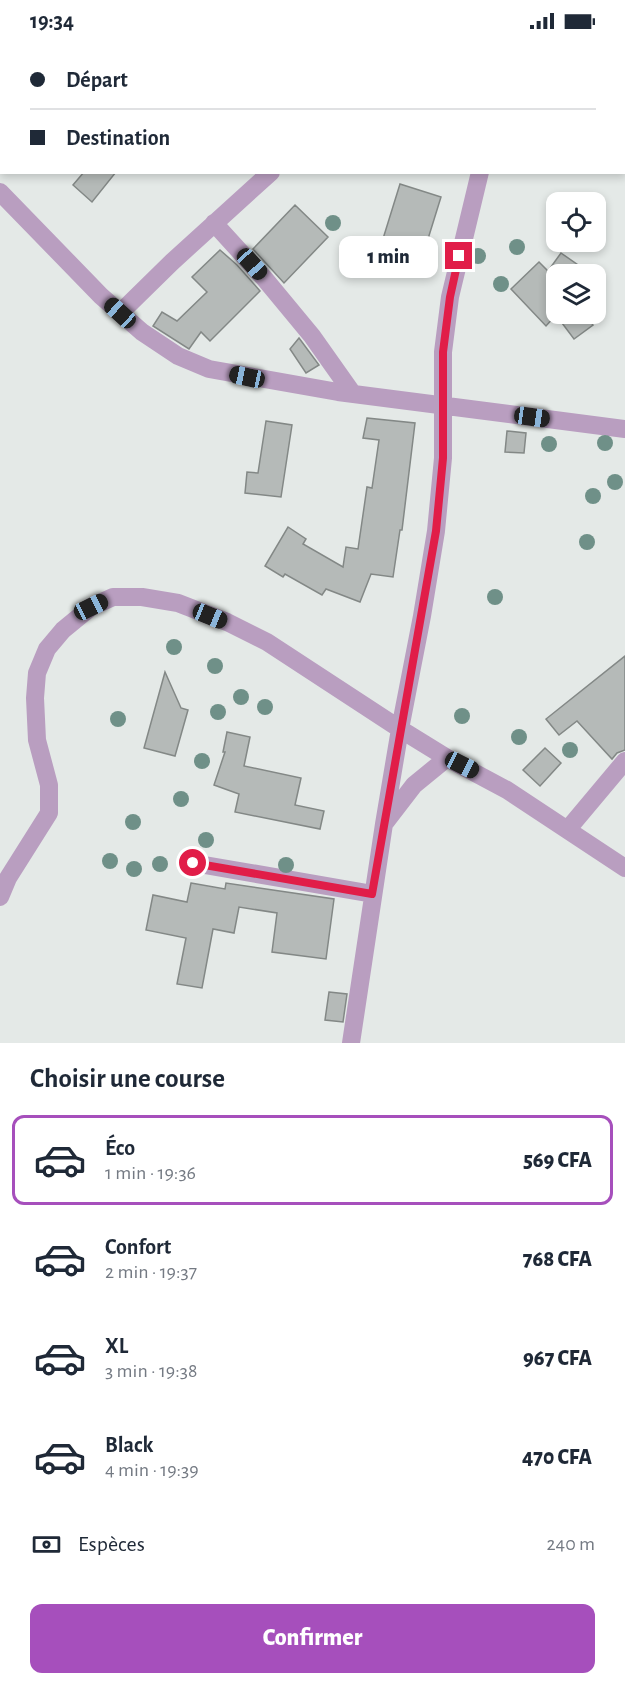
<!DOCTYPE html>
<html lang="fr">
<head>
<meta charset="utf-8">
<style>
  :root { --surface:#fff; --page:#f6f6f7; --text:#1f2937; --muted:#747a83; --line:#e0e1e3; --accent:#a64fbc }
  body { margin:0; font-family:"Alegreya Sans",sans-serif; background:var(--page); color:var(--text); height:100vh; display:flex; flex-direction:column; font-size:22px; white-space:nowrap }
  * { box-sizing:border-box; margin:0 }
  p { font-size:20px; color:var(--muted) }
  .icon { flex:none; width:33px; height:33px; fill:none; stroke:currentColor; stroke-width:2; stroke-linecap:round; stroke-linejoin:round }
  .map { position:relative; height:1001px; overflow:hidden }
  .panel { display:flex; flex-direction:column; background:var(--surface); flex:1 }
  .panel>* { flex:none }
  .guide { position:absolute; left:0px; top:0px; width:626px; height:132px; box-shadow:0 3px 9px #0003; display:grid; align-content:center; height:132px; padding:0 30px; background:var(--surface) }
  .controls { position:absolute; left:546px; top:150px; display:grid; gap:12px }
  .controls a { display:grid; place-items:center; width:60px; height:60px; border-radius:12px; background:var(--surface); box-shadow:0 3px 9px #0003; font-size:30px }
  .end { position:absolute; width:27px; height:27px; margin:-14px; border:8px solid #e11d48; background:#fff; box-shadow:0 0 0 3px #fff }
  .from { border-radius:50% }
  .bubble { position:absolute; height:42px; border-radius:12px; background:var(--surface); box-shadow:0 3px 9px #0003; font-size:20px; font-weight:800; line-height:42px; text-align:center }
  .car { position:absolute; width:18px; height:36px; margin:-18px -9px; border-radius:8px; box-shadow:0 0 4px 2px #0007; background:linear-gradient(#222 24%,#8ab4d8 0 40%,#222 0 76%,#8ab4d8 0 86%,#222 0) }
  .guide b { display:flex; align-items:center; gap:21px; height:57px; font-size:22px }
  .guide b+b { border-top:2px solid var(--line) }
  .guide i { width:15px; height:15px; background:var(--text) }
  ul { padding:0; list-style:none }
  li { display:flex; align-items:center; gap:18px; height:90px; margin:0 12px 9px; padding:0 18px; border:3px solid transparent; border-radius:12px }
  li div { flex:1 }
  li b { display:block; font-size:22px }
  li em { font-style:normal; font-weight:800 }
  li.current { border-color:var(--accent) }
  li>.icon { width:54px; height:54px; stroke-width:1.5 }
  h2 { padding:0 30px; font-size:27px; line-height:72px }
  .pay { display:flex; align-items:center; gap:15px; height:66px; padding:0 30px; font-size:22px }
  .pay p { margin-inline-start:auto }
  .cta { display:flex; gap:12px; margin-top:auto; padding:12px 30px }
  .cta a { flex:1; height:69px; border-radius:12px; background:var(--accent); color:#fff; font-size:24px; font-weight:800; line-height:69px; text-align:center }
  .status { display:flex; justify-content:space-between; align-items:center; height:42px; padding:0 30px; background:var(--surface); direction:ltr }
  .status svg { height:16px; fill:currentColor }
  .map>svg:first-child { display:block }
  .building { fill:#b5bab8; stroke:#838886; stroke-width:1.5 }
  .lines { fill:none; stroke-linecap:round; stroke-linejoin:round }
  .minor { stroke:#b99ec0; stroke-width:18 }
  .tree { fill:#6f9088 }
  .route { stroke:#e11d48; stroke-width:8 }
</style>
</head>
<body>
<div class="status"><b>19:34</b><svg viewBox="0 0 49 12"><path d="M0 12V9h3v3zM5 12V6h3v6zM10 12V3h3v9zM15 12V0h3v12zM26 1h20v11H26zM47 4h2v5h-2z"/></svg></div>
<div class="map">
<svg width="625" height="1001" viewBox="0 0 625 1001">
  <rect width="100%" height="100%" fill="#e4e9e7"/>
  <path class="building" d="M 84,130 L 116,130 L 92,160 L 73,143 Z
    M 400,142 L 441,155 L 423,213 L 382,200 Z
    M 295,163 L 328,195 L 284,241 L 253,207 Z
    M 220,208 L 237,223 L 260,249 L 210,299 L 201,290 L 189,307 L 153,284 L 162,270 L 177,279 L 207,250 L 192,235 Z
    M 561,211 L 591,232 L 551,232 L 556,238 L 556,272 L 585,272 L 593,283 L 574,297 L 556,273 L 546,284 L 511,247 L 539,220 L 548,229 Z
    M 299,296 L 319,323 L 306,331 L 290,307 Z
    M 367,376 L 415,381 L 402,488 L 400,488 L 393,535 L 371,532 L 360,560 L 326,547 L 322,553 L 285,532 L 283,535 L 265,524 L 288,485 L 306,497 L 303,502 L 343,525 L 346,505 L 358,507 L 367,445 L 372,446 L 379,398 L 363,396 Z
    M 266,379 L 292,383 L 281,455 L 245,451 L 247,430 L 258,431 Z
    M 507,389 L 526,391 L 524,411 L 505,410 Z
    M 625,614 L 625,708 L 617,711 L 612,717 L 577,679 L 559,693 L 546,677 Z
    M 165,630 L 181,666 L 188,668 L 175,714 L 144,706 Z
    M 227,690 L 250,695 L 244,724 L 301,736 L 295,763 L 324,769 L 320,787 L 235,770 L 239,752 L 214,743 L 225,710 L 223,710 Z
    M 545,706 L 561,721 L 540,744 L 523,728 Z
    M 191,841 L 225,847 L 226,841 L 334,857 L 326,917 L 272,910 L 277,871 L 239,865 L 234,891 L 213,887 L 202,946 L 177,942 L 186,896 L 146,888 L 153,853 L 187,860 Z
    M 329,950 L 347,952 L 343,980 L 325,978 Z"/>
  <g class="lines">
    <path class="minor" d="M 466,0 L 468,2
      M 410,2 L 411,0
      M 493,2 L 493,0
      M 0,150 L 101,254 L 142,290 L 178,314 L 209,327 L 338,350 L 625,387
      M 214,181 L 264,236 L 312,294 L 353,352
      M 120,271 L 172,220 L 271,130
      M 447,716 L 400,687 L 422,574 L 436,489 L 443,416 L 443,310 L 450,255 L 480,130
      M 568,787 L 625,719
      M 193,821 L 373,852
      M 0,855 L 8,836 L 49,771 L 49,743 L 37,698 L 35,656 L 37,631 L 47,607 L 63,588 L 91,565 L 113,555 L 142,555 L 178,561 L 227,580 L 267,600 L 400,687 L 384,782
      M 351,1001 L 384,782 L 414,743 L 447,716 L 507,748 L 625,826"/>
  </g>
  <g class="tree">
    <circle cx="333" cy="181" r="8"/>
    <circle cx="517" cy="205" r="8"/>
    <circle cx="478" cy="214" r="8"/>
    <circle cx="501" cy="242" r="8"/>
    <circle cx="605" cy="401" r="8"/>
    <circle cx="549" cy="402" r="8"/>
    <circle cx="615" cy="440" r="8"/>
    <circle cx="593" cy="454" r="8"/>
    <circle cx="587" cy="500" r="8"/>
    <circle cx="495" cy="555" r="8"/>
    <circle cx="174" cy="605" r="8"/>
    <circle cx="215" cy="624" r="8"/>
    <circle cx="241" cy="655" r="8"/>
    <circle cx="265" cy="665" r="8"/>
    <circle cx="218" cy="670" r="8"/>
    <circle cx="462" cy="674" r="8"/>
    <circle cx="118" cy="677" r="8"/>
    <circle cx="519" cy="695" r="8"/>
    <circle cx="570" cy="708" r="8"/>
    <circle cx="202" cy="719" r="8"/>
    <circle cx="181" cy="757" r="8"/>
    <circle cx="133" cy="780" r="8"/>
    <circle cx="206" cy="798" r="8"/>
    <circle cx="110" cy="819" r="8"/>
    <circle cx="160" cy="822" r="8"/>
    <circle cx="286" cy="823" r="8"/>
    <circle cx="134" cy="827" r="8"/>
  </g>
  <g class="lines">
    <path class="route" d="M 193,821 L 372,852 L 436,489 L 443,416 L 443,310 L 450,255 L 459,214"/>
  </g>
</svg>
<div class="controls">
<a><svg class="icon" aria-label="locate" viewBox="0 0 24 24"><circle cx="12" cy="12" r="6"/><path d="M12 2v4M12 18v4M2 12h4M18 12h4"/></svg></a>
<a><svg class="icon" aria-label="layers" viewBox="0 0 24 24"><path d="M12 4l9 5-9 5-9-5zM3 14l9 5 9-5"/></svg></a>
</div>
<i class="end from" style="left:193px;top:821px"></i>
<i class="end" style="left:459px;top:214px"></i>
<div class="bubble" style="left:339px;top:194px;width:99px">1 min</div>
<i class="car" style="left:252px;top:222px;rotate:138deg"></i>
<i class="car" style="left:120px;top:271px;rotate:312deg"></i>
<i class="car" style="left:247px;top:335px;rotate:282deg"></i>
<i class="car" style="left:532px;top:375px;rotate:98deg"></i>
<i class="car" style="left:91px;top:565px;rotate:64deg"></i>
<i class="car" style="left:210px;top:574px;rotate:112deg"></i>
<i class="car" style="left:462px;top:723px;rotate:117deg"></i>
<div class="guide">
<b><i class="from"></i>Départ</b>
<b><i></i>Destination</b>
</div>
</div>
<section class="panel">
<h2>Choisir une course</h2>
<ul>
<li class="current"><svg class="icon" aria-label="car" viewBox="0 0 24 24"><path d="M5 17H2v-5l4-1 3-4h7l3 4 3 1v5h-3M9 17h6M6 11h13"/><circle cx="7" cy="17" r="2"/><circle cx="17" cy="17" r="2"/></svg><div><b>Éco</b><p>1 min · 19:36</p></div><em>569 CFA</em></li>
<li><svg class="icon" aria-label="car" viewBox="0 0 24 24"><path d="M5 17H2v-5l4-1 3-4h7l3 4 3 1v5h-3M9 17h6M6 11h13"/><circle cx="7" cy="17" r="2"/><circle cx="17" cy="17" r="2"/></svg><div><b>Confort</b><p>2 min · 19:37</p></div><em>768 CFA</em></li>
<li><svg class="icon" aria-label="car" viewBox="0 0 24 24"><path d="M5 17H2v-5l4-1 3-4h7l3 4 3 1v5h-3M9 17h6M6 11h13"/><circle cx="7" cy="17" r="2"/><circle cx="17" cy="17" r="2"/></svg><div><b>XL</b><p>3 min · 19:38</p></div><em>967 CFA</em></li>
<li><svg class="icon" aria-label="car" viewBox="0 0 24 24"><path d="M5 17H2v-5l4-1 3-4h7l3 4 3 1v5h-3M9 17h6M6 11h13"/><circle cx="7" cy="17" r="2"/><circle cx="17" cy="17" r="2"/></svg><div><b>Black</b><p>4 min · 19:39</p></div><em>470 CFA</em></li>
</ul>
<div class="pay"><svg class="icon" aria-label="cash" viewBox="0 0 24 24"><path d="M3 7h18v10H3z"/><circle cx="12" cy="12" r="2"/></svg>Espèces<p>240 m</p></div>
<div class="cta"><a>Confirmer</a></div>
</section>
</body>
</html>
